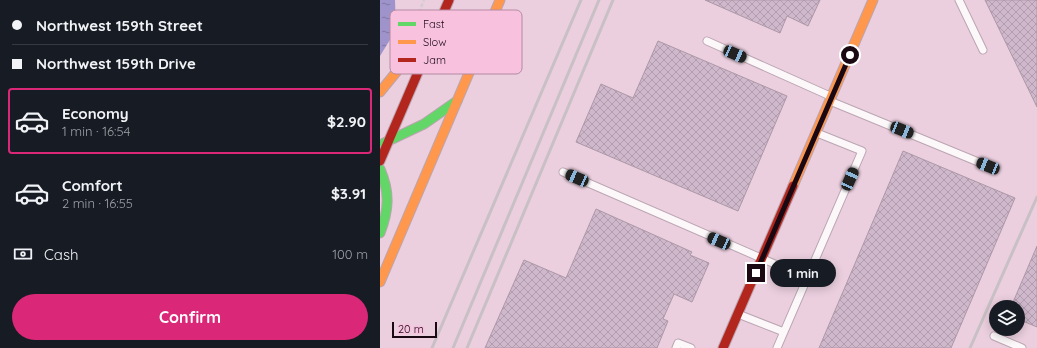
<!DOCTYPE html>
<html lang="en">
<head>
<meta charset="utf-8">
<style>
  :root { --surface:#171b24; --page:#242831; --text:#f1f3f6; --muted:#9ea1a6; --line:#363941; --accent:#db2777 }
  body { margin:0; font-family:Quicksand,sans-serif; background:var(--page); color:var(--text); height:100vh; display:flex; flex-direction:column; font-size:15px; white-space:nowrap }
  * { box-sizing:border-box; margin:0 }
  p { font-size:13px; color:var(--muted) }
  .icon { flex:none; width:22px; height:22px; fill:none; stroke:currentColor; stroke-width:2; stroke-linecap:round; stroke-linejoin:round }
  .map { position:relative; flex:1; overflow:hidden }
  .drawer { display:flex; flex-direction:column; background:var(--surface); width:380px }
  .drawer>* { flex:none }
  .hud { display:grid; align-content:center; height:88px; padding:0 12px; background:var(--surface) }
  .tools { position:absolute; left:609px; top:300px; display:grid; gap:8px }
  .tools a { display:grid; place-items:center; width:36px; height:36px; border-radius:50%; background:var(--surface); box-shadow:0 2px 10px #0003; font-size:20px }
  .scale { position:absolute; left:12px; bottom:10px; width:45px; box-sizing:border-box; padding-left:4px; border:2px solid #1a0913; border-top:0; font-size:11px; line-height:14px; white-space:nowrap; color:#1a0913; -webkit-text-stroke:3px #f8c2df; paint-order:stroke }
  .end { position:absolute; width:18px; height:18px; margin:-9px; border:5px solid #1a0913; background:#fff; box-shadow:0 0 0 2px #fff }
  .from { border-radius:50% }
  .bubble { position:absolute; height:28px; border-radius:14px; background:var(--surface); box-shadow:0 2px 10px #0003; font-size:13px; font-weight:700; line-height:28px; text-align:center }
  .car { position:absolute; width:12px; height:24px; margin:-12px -6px; border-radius:5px; box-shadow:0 0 3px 1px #0007; background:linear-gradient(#222 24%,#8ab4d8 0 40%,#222 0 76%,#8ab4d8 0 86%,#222 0) }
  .hud b { display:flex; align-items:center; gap:14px; height:38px; font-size:15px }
  .hud b+b { border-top:1px solid var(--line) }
  .hud i { width:10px; height:10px; background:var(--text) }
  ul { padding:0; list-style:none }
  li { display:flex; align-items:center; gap:12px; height:66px; margin:0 8px 6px; padding:0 4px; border:2px solid transparent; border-radius:4px }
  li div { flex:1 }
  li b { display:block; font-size:15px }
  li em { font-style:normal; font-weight:700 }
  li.on { border-color:var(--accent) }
  li>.icon { width:36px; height:36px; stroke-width:1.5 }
  .pay { display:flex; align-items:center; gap:10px; height:44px; padding:0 12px; font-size:15px }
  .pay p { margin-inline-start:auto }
  .primary-button { display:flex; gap:8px; margin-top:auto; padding:8px 12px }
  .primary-button a { flex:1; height:46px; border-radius:24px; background:var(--accent); color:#fff; font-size:16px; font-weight:700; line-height:46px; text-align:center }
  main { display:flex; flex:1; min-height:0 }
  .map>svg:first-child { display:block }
  .water { fill:url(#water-ripples) }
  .building { fill:url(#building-cross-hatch); stroke:#ac98a6 }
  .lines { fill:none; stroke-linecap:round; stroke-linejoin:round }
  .lane-casing { stroke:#bba5b1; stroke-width:9 }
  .fast-casing { stroke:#bba5b1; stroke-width:11 }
  .slow-casing { stroke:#bba5b1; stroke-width:11 }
  .jam-casing { stroke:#bba5b1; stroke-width:11 }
  .path { stroke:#d5ccd1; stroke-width:2.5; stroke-dasharray:4 2; stroke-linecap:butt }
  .lane { stroke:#fcf8fa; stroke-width:7 }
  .fast { stroke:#63d668; stroke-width:9 }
  .slow { stroke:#ff974d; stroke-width:9 }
  .jam { stroke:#b3261e; stroke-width:9 }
  .rail { stroke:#c8c0c4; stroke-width:3 }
  .route { stroke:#1a0913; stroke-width:5 }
  .key { fill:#f8c2df; stroke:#b58aa2; stroke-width:1 }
  .key-label { font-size:11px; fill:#1a0913 }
</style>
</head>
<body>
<main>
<section class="drawer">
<div class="hud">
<b><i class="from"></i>Northwest 159th Street</b>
<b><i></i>Northwest 159th Drive</b>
</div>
<ul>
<li class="on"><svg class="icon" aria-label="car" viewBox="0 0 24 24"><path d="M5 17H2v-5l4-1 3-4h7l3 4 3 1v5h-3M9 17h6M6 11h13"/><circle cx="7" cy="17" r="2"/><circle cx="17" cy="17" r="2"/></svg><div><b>Economy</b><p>1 min · 16:54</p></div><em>$2.90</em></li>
<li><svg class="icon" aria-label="car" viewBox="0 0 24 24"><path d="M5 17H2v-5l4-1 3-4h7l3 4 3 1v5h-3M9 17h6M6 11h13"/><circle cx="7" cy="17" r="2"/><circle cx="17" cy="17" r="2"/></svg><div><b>Comfort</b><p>2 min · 16:55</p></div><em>$3.91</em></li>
</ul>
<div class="pay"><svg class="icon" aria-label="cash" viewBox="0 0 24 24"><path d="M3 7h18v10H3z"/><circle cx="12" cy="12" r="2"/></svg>Cash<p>100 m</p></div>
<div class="primary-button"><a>Confirm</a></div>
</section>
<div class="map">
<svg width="657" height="348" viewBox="0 0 657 348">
  <defs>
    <pattern id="water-ripples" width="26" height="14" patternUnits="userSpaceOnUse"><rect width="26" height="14" fill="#9e94cb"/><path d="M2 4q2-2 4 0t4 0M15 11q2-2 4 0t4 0" fill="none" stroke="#8077a4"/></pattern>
    <pattern id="building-cross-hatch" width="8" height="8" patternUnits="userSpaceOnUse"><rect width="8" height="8" fill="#d0b8cc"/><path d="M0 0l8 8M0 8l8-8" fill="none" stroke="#b29dae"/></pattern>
  </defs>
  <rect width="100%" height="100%" fill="#ebcfde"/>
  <path class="water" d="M 0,0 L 15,0 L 16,30 L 0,56 Z"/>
  <path class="building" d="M 325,0 L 440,0 L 428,26 L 407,16 L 400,33 Z
    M 605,0 L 657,0 L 657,107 Z
    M 278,41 L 407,96 L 358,211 L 196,142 L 221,84 L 253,98 Z
    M 523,151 L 635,198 L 571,348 L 439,348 Z
    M 216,209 L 312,252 L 310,255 L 329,263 L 312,302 L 294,294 L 283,319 L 288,321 L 277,348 L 105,348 L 144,260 L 186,278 Z
    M 657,246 L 657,327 L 638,319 L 638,307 L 631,307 Z"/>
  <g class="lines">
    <g class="lane-casing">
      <path id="lane" d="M 579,0 L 603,50
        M 327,41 L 450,96
        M 450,101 L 608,166
        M 183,172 L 427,278
        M 358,314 L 404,332
        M 614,336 L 642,348
        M 296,348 L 298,343 L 311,348
        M 397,348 L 482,151 L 437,133"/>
    </g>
    <g class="fast-casing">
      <path id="fast" d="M 4,143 L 44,124 L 77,101
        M 0,169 C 10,192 9,210 0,233"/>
    </g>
    <g class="slow-casing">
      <path id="slow" d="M 0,92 L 27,59 L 51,42
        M 413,186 L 493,0
        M 0,282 L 120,0"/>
    </g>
    <g class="jam-casing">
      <path id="jam" d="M 0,161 L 69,0
        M 343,348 L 413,186"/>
    </g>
    <path class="path" d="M 30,35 L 44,0"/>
    <use href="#lane" class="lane"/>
    <use href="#fast" class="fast"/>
    <use href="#slow" class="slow"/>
    <use href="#jam" class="jam"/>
    <path class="rail" d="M 52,348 L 201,0
      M 73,348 L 219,0
      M 87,348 L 233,0
      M 590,348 L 657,197"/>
  </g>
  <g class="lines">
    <path class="route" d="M 376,273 L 470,55"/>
  </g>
  <rect x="10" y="10" width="132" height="64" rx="6" class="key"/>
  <rect x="18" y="22" width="18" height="4" fill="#63d668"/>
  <rect x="18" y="40" width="18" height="4" fill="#ff974d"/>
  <rect x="18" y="58" width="18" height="4" fill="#b3261e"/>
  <g class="key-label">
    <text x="43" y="28">Fast</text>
    <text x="43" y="46">Slow</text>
    <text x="43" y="64">Jam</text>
  </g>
</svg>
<div class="tools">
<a><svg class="icon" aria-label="layers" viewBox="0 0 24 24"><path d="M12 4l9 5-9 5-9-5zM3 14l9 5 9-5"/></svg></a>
</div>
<div class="scale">20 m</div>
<i class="end from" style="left:470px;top:55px"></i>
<i class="end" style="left:376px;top:273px"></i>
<div class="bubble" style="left:390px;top:259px;width:66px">1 min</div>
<i class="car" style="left:355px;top:54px;rotate:114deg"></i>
<i class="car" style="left:522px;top:130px;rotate:112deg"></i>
<i class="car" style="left:608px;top:166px;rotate:292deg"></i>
<i class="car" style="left:197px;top:178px;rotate:294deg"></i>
<i class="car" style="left:470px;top:179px;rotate:24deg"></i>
<i class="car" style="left:339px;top:241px;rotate:294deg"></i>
</div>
</main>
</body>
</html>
